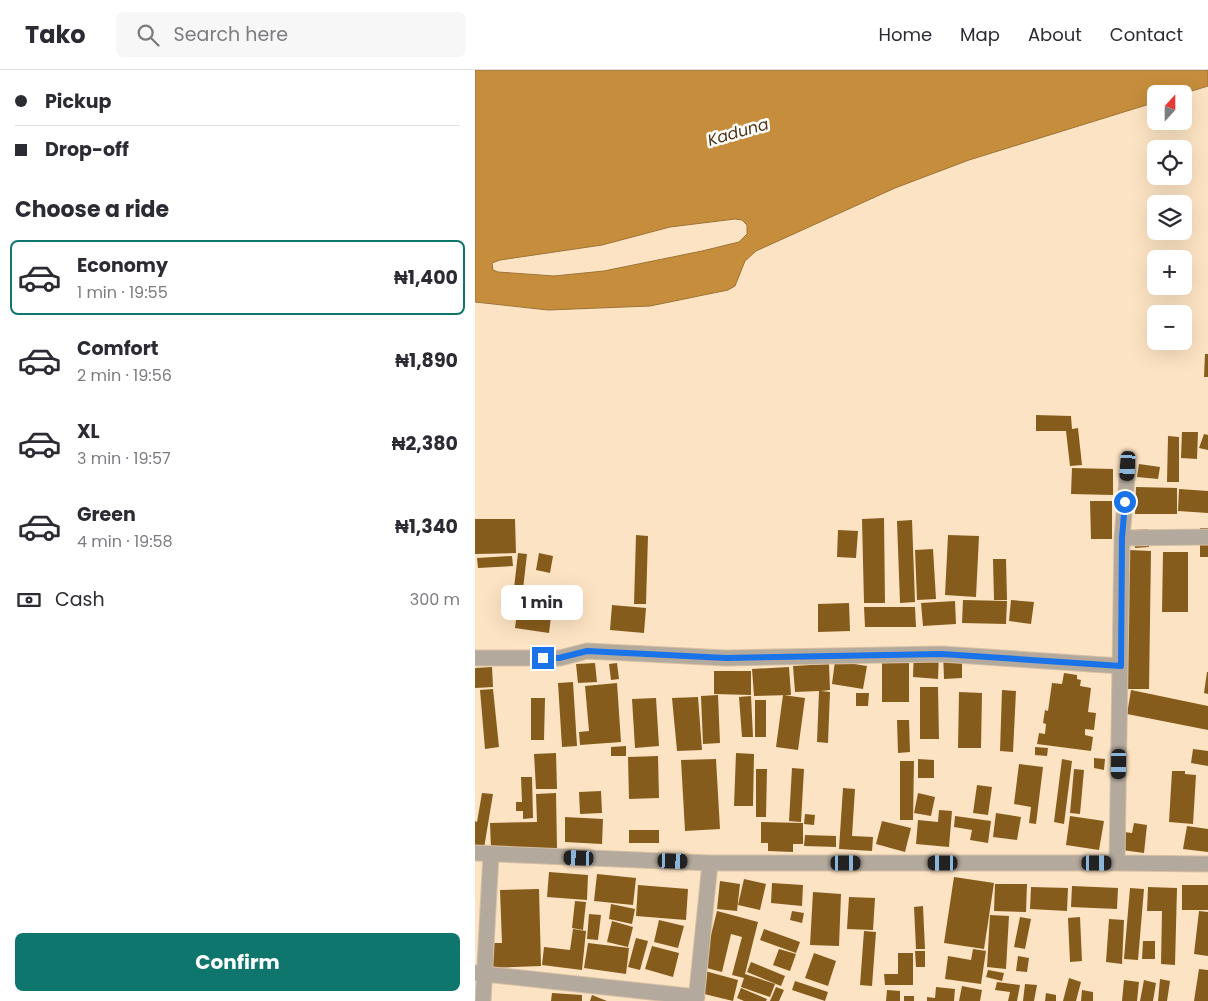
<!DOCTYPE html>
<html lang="en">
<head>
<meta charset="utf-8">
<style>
  :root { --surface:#fff; --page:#f7f7f7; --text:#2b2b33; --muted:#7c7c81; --line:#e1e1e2; --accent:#0f766e }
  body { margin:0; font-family:Poppins,sans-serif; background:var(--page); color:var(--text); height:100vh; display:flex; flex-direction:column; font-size:19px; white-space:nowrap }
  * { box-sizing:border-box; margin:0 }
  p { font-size:16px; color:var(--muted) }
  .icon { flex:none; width:28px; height:28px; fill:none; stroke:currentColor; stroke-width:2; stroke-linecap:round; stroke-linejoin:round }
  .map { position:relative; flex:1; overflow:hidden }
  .details { display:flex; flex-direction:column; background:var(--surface); width:475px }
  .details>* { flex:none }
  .top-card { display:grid; align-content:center; height:110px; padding:0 15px; background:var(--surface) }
  .needle { width:32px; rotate:21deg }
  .buttons { position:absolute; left:672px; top:15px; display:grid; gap:10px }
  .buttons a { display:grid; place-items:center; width:45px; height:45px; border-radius:8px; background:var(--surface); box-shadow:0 5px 20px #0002; font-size:25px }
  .end { position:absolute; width:22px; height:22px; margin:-11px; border:6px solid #1a73e8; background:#fff; box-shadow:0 0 0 2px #fff }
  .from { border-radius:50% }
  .bubble { position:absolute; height:35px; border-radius:8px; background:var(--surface); box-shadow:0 5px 20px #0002; font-size:16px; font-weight:700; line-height:35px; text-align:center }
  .car { position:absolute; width:15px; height:30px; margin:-15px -8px; border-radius:6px; box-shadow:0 0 4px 1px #0007; background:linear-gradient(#222 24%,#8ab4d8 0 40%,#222 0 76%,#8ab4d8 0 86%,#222 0) }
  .top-card b { display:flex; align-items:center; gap:18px; height:48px; font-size:19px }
  .top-card b+b { border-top:1px solid var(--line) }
  .top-card i { width:12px; height:12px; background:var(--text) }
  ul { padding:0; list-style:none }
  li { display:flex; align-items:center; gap:15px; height:75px; margin:0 10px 8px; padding:0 5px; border:2px solid transparent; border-radius:8px }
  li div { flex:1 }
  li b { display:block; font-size:19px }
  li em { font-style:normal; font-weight:700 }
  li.active { border-color:var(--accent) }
  li>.icon { width:45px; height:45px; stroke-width:1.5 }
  h2 { padding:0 15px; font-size:22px; line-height:60px }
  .pay { display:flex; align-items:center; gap:12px; height:55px; padding:0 15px; font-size:19px }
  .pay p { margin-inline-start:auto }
  .button { display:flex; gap:10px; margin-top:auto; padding:10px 15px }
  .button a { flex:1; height:58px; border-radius:8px; background:var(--accent); color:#fff; font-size:20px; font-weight:700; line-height:58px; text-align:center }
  header { display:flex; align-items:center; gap:30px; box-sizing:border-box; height:70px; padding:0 25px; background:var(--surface); border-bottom:1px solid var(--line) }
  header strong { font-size:24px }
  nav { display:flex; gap:28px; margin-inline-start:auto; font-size:18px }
  .search { width:350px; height:45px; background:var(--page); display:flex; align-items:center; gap:12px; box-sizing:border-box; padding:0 18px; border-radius:8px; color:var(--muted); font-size:19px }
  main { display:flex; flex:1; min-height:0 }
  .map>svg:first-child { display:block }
  .water { fill:#c68e3c; stroke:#9d7335; fill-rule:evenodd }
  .building { fill:#865c1c }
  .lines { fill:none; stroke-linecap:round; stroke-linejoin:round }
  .street-casing { stroke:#d6c0a4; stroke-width:17 }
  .street { stroke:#b3a99c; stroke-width:15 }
  .route { stroke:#1a73e8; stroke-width:6 }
  .labels { text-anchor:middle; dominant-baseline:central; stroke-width:5; stroke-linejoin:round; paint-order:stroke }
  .water-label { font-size:16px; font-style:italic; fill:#4f3715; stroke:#fff }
</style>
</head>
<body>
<header>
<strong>Tako</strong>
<div class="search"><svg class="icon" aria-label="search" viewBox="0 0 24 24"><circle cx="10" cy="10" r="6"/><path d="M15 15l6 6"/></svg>Search here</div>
<nav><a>Home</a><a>Map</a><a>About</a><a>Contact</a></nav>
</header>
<main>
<section class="details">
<div class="top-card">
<b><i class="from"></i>Pickup</b>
<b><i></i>Drop-off</b>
</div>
<h2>Choose a ride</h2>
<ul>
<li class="active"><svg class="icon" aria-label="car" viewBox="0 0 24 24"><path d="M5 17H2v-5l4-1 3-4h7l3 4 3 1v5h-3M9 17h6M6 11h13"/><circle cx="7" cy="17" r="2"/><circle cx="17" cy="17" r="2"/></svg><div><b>Economy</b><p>1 min · 19:55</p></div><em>₦1,400</em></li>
<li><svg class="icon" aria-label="car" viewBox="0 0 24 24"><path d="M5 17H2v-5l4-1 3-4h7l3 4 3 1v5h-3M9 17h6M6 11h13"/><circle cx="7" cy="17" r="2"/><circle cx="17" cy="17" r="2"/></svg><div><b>Comfort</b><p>2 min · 19:56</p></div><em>₦1,890</em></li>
<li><svg class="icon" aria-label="car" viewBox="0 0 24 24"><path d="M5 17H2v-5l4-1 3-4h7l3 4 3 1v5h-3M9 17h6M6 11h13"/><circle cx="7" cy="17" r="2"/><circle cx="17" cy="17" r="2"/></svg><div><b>XL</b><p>3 min · 19:57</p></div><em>₦2,380</em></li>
<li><svg class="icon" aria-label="car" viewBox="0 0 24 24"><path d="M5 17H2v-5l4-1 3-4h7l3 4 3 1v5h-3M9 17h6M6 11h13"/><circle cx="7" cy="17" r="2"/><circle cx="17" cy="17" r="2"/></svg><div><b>Green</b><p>4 min · 19:58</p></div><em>₦1,340</em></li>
</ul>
<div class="pay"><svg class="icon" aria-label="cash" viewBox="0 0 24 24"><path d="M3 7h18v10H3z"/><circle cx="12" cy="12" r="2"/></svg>Cash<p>300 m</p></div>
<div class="button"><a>Confirm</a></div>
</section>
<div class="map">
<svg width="733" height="931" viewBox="0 0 733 931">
  <rect width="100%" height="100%" fill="#fce3c3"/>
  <path class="water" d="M 0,0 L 733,0 L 733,16 L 707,24 L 681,24 L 681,32 L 494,90 L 420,118 L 281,181 L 270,191 L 260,216 L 253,220 L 175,236 L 73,240 L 0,232 ZM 260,149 L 267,150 L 272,155 L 272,164 L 264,172 L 227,181 L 129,201 L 79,206 L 23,202 L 18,200 L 17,193 L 25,190 L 127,175 L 195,157 Z"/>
  <path class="building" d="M 730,284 L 733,284 L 733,307 L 729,307 Z
    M 561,345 L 596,346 L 597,359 L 603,358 L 607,395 L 595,396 L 591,361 L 561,361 Z
    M 707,362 L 723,362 L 722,389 L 706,388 Z
    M 729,364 L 733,365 L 733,380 L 724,378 Z
    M 693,366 L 704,367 L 704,412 L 692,412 Z
    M 664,394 L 685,397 L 683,409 L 662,407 Z
    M 597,398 L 638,399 L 638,425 L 596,424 Z
    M 661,417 L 702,418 L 702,444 L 660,444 Z
    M 704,419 L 733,421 L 733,443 L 703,441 Z
    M 615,431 L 637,431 L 637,469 L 616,469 Z
    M 409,448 L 410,533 L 389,533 L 387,449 Z
    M 0,449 L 40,449 L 41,483 L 0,484 Z
    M 437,450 L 440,532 L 425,533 L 422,451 Z
    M 725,458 L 733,458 L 733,487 L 725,487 Z
    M 673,459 L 674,477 L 660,478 L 659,460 Z
    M 363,460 L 383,461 L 381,488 L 362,487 Z
    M 161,465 L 173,466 L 171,534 L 159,534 Z
    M 473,465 L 504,466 L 501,527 L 470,525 Z
    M 458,479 L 461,529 L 442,530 L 440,480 Z
    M 654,480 L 676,481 L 674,619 L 651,619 Z
    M 688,482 L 713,482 L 713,542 L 687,542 Z
    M 43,483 L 52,484 L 47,528 L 38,527 Z
    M 64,483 L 78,486 L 75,503 L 61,500 Z
    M 37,486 L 38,496 L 3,498 L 2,488 Z
    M 518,489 L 531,489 L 532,530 L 519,530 Z
    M 57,528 L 78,531 L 74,563 L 40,558 L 43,535 L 56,537 Z
    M 488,530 L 532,531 L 531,554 L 487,553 Z
    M 536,530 L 559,532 L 556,554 L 534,551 Z
    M 480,531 L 481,554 L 448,556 L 446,533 Z
    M 374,533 L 375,561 L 343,562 L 343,534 Z
    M 137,535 L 171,538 L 169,563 L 135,560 Z
    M 389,537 L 440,537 L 441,557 L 390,557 Z
    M 439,579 L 464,581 L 463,609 L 438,607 Z
    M 487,581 L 487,608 L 469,609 L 468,582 Z
    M 407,584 L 434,584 L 434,632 L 407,632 Z
    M 360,591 L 392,596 L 388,619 L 357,614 Z
    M 120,593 L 122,612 L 103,613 L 101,594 Z
    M 142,593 L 144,609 L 136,610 L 134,594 Z
    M 354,594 L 355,620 L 346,621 L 355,622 L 353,673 L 342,672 L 344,621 L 320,622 L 318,596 Z
    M 17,597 L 18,617 L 0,618 L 0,598 Z
    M 314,597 L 316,625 L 279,626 L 277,599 Z
    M 239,601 L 276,601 L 276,625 L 239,624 Z
    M 732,602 L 733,602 L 733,624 L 729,623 Z
    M 589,603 L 602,605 L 602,609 L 606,610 L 605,616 L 616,618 L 613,642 L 621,643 L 619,660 L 610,659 L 610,665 L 618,667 L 616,681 L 562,674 L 564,663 L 570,664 L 571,654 L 568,653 L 570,640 L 573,641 L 577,613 L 587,614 Z
    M 98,612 L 102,676 L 87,677 L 83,613 Z
    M 142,613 L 146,672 L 105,675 L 104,662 L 114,661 L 110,616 Z
    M 445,617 L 463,617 L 464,669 L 445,669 Z
    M 18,619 L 24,677 L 10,679 L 5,620 Z
    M 527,620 L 541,621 L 538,682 L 525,681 Z
    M 656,620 L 733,636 L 733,660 L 652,644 Z
    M 484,622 L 507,623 L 506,678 L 483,678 Z
    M 381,623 L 394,623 L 393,636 L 381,636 Z
    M 243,625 L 245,673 L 228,674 L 226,626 Z
    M 308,625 L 330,628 L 323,680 L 301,677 Z
    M 276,626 L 278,667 L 267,667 L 264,627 Z
    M 223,627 L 227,680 L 202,681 L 197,628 Z
    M 56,628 L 70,628 L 69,670 L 56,670 Z
    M 181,628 L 184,676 L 160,678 L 157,629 Z
    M 280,630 L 291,630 L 291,667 L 280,667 Z
    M 422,650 L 434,650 L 435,682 L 423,683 Z
    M 151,676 L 151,686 L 136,686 L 136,677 Z
    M 560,677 L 573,678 L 572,686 L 560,685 Z
    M 718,679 L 733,681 L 733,696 L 716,693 Z
    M 81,683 L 82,719 L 61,719 L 59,684 Z
    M 261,683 L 279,684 L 278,736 L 259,736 Z
    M 183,686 L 184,728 L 154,729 L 153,687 Z
    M 619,688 L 630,689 L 629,700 L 619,698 Z
    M 241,689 L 245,759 L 210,761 L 206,690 Z
    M 443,689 L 459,690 L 459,708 L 443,708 Z
    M 587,689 L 597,691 L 589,754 L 579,752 Z
    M 425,691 L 439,691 L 438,750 L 425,750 Z
    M 544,694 L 568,697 L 561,754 L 554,753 L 556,737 L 539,734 Z
    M 317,698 L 329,699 L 326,752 L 314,751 Z
    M 281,699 L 292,699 L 291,747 L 281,747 Z
    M 599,699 L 609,700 L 605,744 L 595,743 Z
    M 697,701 L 710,701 L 710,704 L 721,705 L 718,754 L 694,752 Z
    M 46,707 L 57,707 L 58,748 L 48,749 L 48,741 L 41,741 L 41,732 L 47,732 Z
    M 502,715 L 517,717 L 513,745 L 498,743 Z
    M 368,718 L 380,719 L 377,766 L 398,767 L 397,781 L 364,779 Z
    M 126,721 L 127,743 L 105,744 L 104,722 Z
    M 7,723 L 18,724 L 9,778 L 0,776 L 0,751 L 2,752 Z
    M 81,723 L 82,778 L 16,779 L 15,753 L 62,752 L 61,724 Z
    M 443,723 L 460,727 L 456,746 L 439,743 Z
    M 464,740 L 477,741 L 474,777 L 441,774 L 443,750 L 463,752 Z
    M 521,743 L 546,747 L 542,770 L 518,767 Z
    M 330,744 L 340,745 L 339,755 L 329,754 Z
    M 480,746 L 516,751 L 513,773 L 495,770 L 497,760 L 479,757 Z
    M 595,746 L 629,751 L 624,780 L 591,775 Z
    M 90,747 L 128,749 L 127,774 L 90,772 Z
    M 407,751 L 436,758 L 430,782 L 401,774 Z
    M 286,752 L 328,753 L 328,774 L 318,774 L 318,782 L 293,781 L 293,773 L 286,773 Z
    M 659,753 L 672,755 L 669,783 L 647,780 L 649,762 L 657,763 Z
    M 712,756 L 733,759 L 733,782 L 708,779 Z
    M 154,760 L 184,760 L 184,773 L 154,773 Z
    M 330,765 L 361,766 L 361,777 L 329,776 Z
    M 74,802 L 113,805 L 112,830 L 72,827 Z
    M 122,804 L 161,808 L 158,835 L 119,831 Z
    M 479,807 L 519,813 L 509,879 L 469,873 Z
    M 269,809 L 291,814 L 285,840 L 263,835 Z
    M 245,811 L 265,814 L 262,841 L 242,839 Z
    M 297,813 L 328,815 L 327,836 L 296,833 Z
    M 520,814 L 552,814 L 551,842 L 519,841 Z
    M 163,815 L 213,819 L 211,850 L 161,846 Z
    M 707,815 L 733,815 L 733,840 L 707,840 Z
    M 597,816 L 643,818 L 642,839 L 596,837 Z
    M 556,817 L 593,818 L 592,841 L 555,839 Z
    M 673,817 L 702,818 L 700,895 L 686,894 L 687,841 L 672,841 Z
    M 655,818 L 669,819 L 663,890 L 649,889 Z
    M 64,819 L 66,896 L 16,898 L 15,873 L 27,873 L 25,820 Z
    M 338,822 L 366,824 L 364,876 L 335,875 Z
    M 374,827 L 400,828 L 398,860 L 372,859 Z
    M 100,831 L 111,832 L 108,860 L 97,858 Z
    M 136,834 L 160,839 L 157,854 L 134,849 Z
    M 448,836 L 450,879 L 441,879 L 439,837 Z
    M 242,841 L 283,852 L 270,904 L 300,914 L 295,927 L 266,917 L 269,908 L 257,905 L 267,867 L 256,864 L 247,902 L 228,897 Z
    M 317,841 L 329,843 L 327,853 L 315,850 Z
    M 724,841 L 733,842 L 733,886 L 719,884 Z
    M 114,844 L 126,845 L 123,870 L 112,869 Z
    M 515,845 L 534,846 L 531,899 L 512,897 Z
    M 545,847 L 556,849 L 550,879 L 539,877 Z
    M 605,847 L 607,891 L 595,892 L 593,848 Z
    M 634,849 L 649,850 L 647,894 L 631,892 Z
    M 184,850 L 209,856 L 203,878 L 179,872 Z
    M 137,851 L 158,857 L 153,877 L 132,872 Z
    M 98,859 L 111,861 L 107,900 L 67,895 L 69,877 L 95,880 Z
    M 289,859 L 325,872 L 321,883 L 285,870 Z
    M 389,861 L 401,862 L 397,916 L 385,915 Z
    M 161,868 L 173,871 L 165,900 L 153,897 Z
    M 668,871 L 680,871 L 680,889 L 667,889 Z
    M 113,873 L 154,878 L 151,904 L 109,898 Z
    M 177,876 L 204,883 L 198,907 L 170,899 Z
    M 304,879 L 321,884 L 315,901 L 298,895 Z
    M 498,879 L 511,881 L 506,914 L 470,909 L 473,886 L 496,890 Z
    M 440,881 L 450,881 L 450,897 L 441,897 Z
    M 339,883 L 361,891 L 353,916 L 330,908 Z
    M 423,883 L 438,883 L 438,915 L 410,915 L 409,904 L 423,904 Z
    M 543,886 L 554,888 L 552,902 L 541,901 Z
    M 276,892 L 310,906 L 306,916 L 272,902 Z
    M 724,899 L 733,900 L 733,931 L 719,931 Z
    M 513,900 L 529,903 L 527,911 L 511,907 Z
    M 230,901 L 263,910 L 258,931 L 225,923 Z
    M 594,908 L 606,912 L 601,931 L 588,931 Z
    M 685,909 L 695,911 L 692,931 L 683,931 Z
    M 649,910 L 664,912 L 662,931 L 647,931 Z
    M 669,910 L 681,913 L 678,931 L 665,931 Z
    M 320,911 L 353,922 L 350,931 L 317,920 Z
    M 522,912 L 545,915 L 542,931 L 533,931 L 535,922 L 520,920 Z
    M 550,914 L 562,915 L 559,931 L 548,931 Z
    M 487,916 L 507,920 L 505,931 L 484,931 Z
    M 301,917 L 309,920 L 304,931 L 295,931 Z
    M 461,917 L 480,919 L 479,931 L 452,931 L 452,927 L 460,928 Z
    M 266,918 L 292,929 L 291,931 L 269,931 L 262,928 Z
    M 412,920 L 425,921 L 425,931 L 411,931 Z
    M 607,920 L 618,922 L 618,931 L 606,931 Z
    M 77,923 L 107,925 L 107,931 L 76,931 Z
    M 571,923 L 581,925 L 581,931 L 570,931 Z
    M 117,925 L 132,931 L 115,931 Z
    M 429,926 L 439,926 L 439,931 L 429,931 Z"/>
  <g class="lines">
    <g class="street-casing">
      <path id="street" d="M 647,468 L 733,467
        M 0,588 L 85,588 L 112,581 L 251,588 L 467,584 L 645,596
        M 0,783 L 235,793 L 642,793 L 733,794
        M 642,793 L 647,468 L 653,396
        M 0,903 L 222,927
        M 8,931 L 16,784
        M 221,931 L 235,793"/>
    </g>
    <use href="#street" class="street"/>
  </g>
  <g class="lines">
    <path class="route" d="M 68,588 L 84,588 L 112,581 L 251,588 L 467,584 L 646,596 L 647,468 L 650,432"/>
  </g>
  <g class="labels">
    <g class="water-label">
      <text transform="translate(263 62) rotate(-16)">Kaduna</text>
    </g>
  </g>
</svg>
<div class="buttons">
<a><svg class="needle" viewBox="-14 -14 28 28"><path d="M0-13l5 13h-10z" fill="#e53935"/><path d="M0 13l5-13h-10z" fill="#7c7c81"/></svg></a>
<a><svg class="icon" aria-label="locate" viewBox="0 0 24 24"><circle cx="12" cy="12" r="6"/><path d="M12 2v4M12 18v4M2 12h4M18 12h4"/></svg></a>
<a><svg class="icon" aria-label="layers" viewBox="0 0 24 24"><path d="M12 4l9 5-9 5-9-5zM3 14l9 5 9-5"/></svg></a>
<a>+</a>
<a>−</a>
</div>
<i class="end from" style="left:650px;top:432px"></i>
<i class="end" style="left:68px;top:588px"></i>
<div class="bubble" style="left:26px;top:515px;width:82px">1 min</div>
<i class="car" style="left:653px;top:396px;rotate:184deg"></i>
<i class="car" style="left:644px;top:694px;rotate:181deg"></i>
<i class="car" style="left:104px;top:788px;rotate:272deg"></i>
<i class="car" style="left:198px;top:791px;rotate:92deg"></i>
<i class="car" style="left:371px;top:793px;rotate:90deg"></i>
<i class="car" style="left:468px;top:793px;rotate:270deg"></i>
<i class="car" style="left:622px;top:793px;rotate:90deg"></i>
</div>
</main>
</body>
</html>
